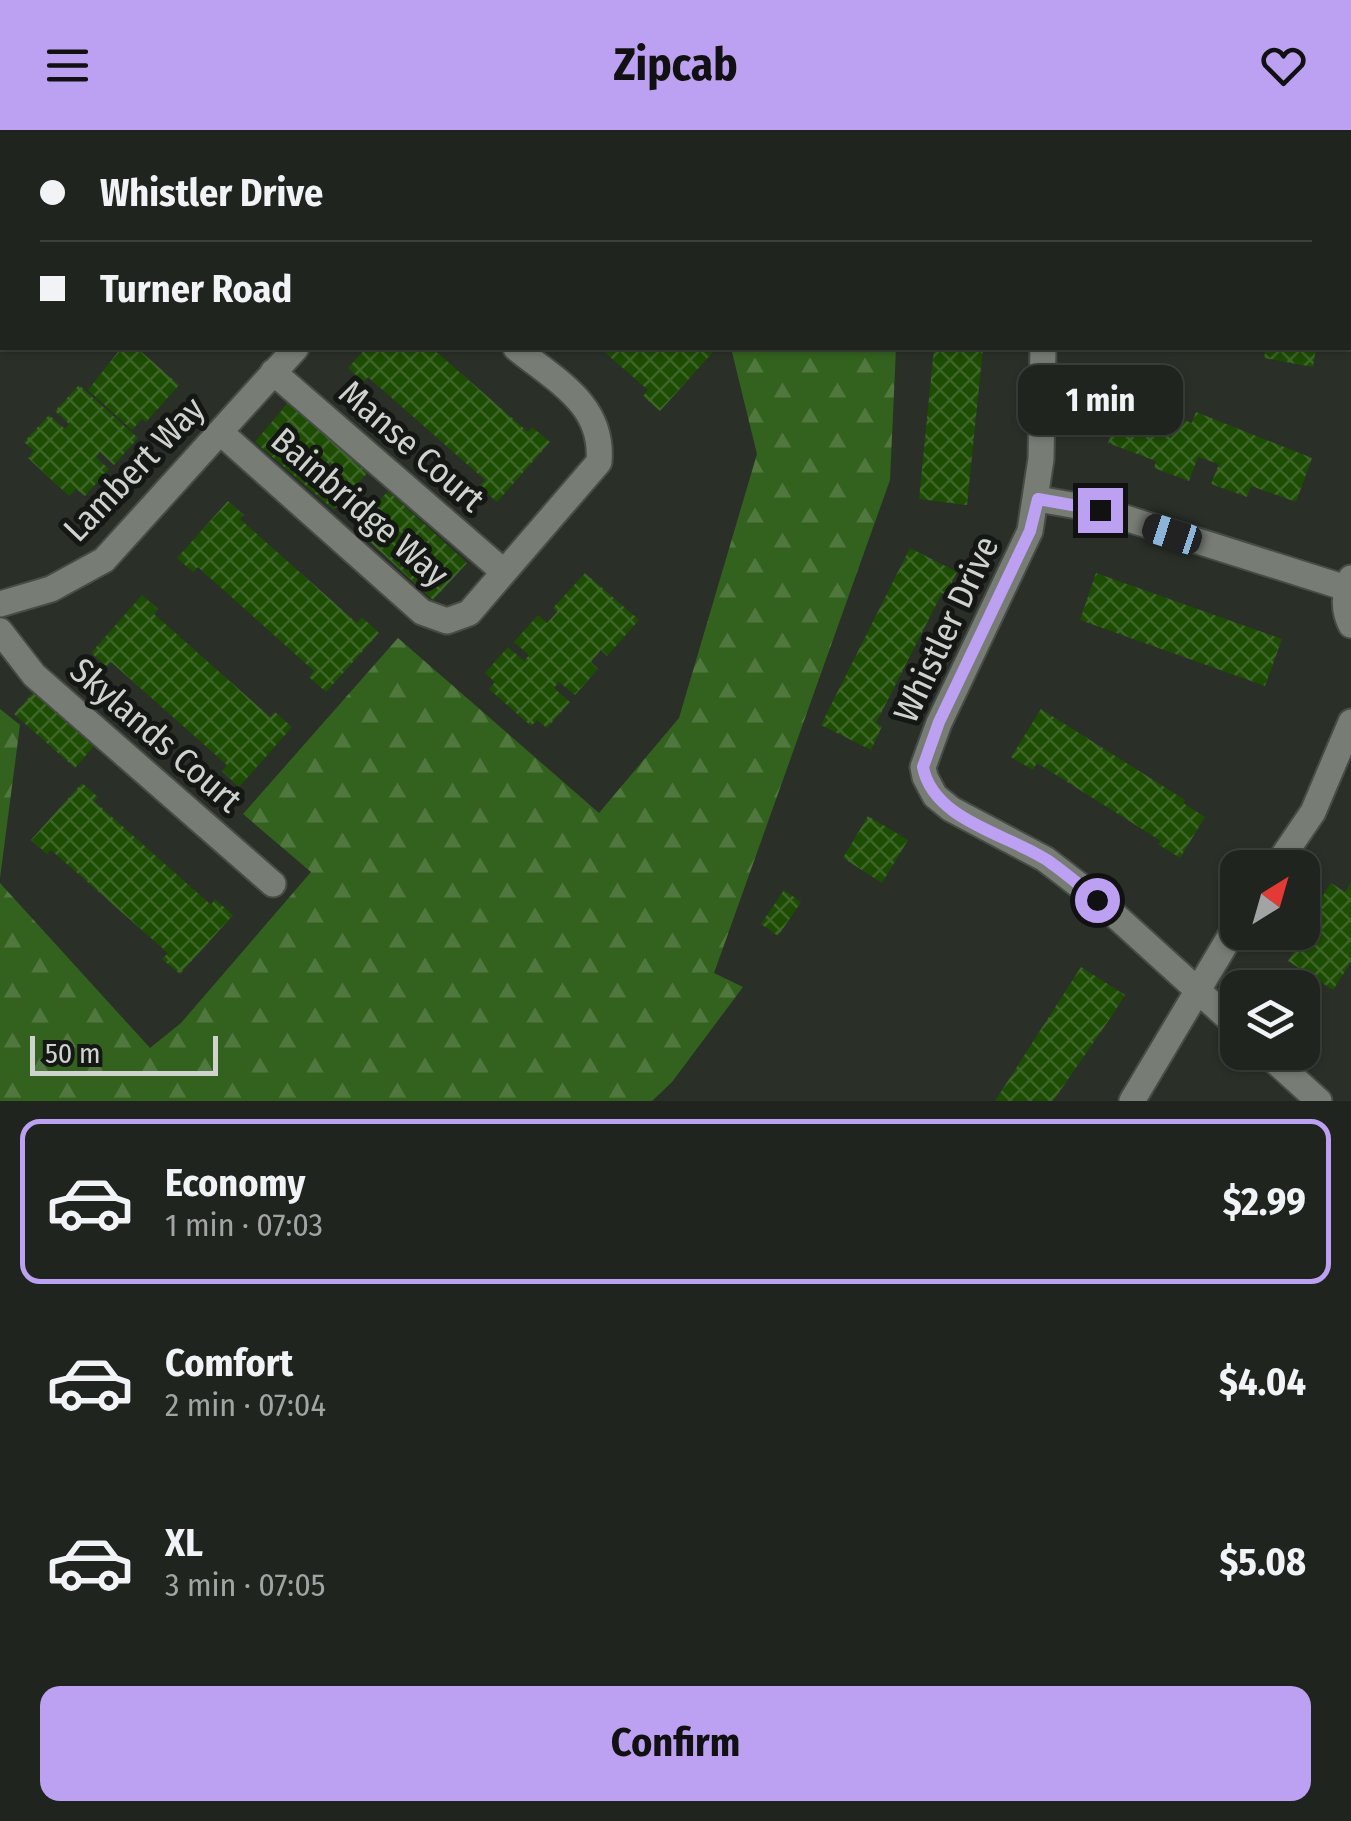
<!DOCTYPE html>
<html lang="en">
<head>
<meta charset="utf-8">
<style>
  :root { --surface:#20241e; --page:#2d302b; --text:#f1f3f6; --muted:#a2a4a4; --line:#3d413c; --accent:#bca0f2 }
  body { margin:0; font-family:"Fira Sans Condensed",sans-serif; background:var(--page); color:var(--text); height:100vh; display:flex; flex-direction:column; font-size:38px; white-space:nowrap }
  * { box-sizing:border-box; margin:0 }
  p { font-size:32px; color:var(--muted) }
  .icon { flex:none; width:55px; height:55px; fill:none; stroke:currentColor; stroke-width:2; stroke-linecap:round; stroke-linejoin:round }
  .map { position:relative; height:971px; overflow:hidden }
  .sheet { display:flex; flex-direction:column; background:var(--surface); flex:1 }
  .sheet>* { flex:none }
  .hud { position:absolute; left:0px; top:0px; width:1352px; height:220px; box-shadow:0 2px 8px #0004,0 0 0 2px var(--line); display:grid; align-content:center; height:220px; padding:0 40px; background:var(--surface) }
  .needle { width:65px; rotate:37deg }
  .buttons { position:absolute; left:1220px; top:720px; display:grid; gap:20px }
  .buttons a { display:grid; place-items:center; width:100px; height:100px; border-radius:20px; background:var(--surface); box-shadow:0 2px 8px #0004,0 0 0 2px var(--line); font-size:50px }
  .scale { position:absolute; left:30px; bottom:25px; width:188px; box-sizing:border-box; padding-left:10px; border:5px solid #cfd3ce; border-top:0; font-size:28px; line-height:35px; white-space:nowrap; color:#cfd3ce; -webkit-text-stroke:8px #141714; paint-order:stroke }
  .end { position:absolute; width:45px; height:45px; margin:-22px; border:12px solid #bca0f2; background:#111; box-shadow:0 0 0 5px #111 }
  .from { border-radius:50% }
  .bubble { position:absolute; height:70px; border-radius:20px; background:var(--surface); box-shadow:0 2px 8px #0004,0 0 0 2px var(--line); font-size:32px; font-weight:700; line-height:70px; text-align:center }
  .car { position:absolute; width:30px; height:60px; margin:-30px -15px; border-radius:12px; box-shadow:0 0 8px 2px #0007; background:linear-gradient(#222 24%,#8ab4d8 0 40%,#222 0 76%,#8ab4d8 0 86%,#222 0) }
  .hud b { display:flex; align-items:center; gap:35px; height:95px; font-size:38px }
  .hud b+b { border-top:2px solid var(--line) }
  .hud i { width:25px; height:25px; background:var(--text) }
  ul { padding:18px 0 0; list-style:none }
  li { display:flex; align-items:center; gap:30px; height:165px; margin:0 20px 15px; padding:0 20px; border:5px solid transparent; border-radius:20px }
  li div { flex:1 }
  li b { display:block; font-size:38px }
  li em { font-style:normal; font-weight:700 }
  li.on { border-color:var(--accent) }
  li>.icon { width:90px; height:90px; stroke-width:1.5 }
  .primary-button { display:flex; gap:20px; margin-top:auto; padding:20px 40px }
  .primary-button a { flex:1; height:115px; border-radius:20px; background:var(--accent); color:#111; font-size:40px; font-weight:700; line-height:115px; text-align:center }
  header { display:flex; justify-content:space-between; align-items:center; height:130px; padding:0 40px; background:var(--accent); color:#111; font-size:45px; font-weight:700 }
  .map>svg:first-child { display:block }
  .forest { fill:url(#forest-firs) }
  .building { fill:url(#building-cross-hatch) }
  .lines { fill:none; stroke-linecap:round; stroke-linejoin:round }
  .minor-casing { stroke:#484c46; stroke-width:29 }
  .minor { stroke:#777d74; stroke-width:25 }
  .route { stroke:#bca0f2; stroke-width:12 }
  .labels { text-anchor:middle; dominant-baseline:central; stroke-width:10; stroke-linejoin:round; paint-order:stroke }
  .street-label { font-size:35px; fill:#cfd3ce; stroke:#141714 }
</style>
</head>
<body>
<header><svg class="icon" aria-label="menu" viewBox="0 0 24 24"><path d="M4 6h16M4 12h16M4 18h16"/></svg>Zipcab<svg class="icon" aria-label="heart" viewBox="0 0 24 24"><path d="M12 20l-8-8c-3-5 5-10 8-4 3-6 11-1 8 4z"/></svg></header>
<div class="map">
<svg width="1351" height="971" viewBox="0 0 1351 971">
  <defs>
    <pattern id="forest-firs" width="22" height="20" patternUnits="userSpaceOnUse" patternTransform="scale(2.5)"><rect width="22" height="20" fill="#33621f"/><path d="M5 1l3.5 6h-7zM16 11l3.5 6h-7z" fill="#50783e"/></pattern>
    <pattern id="building-cross-hatch" width="8" height="8" patternUnits="userSpaceOnUse" patternTransform="scale(2.5)"><rect width="8" height="8" fill="#1d4c03"/><path d="M0 0l8 8M0 8l8-8" fill="none" stroke="#3d6527"/></pattern>
  </defs>
  <rect width="100%" height="100%" fill="#2a3028"/>
  <path class="forest" d="M 731,218 L 896,218 L 890,350 L 714,843 L 743,857 L 672,952 L 652,971 L 0,971 L 0,753 L 150,918 L 181,893 L 311,742 L 243,684 L 398,508 L 599,683 L 679,588 L 757,324 Z
    M 0,579 L 20,595 L 0,748 Z"/>
  <path class="building" d="M 121,218 L 137,218 L 179,255 L 146,292 L 142,289 L 132,300 L 88,260 Z
    M 366,218 L 432,218 L 528,302 L 532,297 L 550,312 L 497,372 L 479,356 L 485,350 L 368,247 L 364,252 L 348,238 Z
    M 600,218 L 708,218 L 713,222 L 660,281 L 643,266 L 648,260 Z
    M 934,218 L 983,218 L 967,375 L 919,369 Z
    M 1266,218 L 1316,218 L 1313,237 L 1264,228 Z
    M 79,255 L 138,308 L 114,335 L 100,322 L 96,327 L 109,339 L 85,366 L 76,359 L 69,366 L 28,328 L 34,321 L 24,312 L 49,285 L 65,299 L 69,294 L 55,281 Z
    M 1125,268 L 1192,293 L 1196,282 L 1312,328 L 1296,372 L 1251,356 L 1247,367 L 1211,354 L 1219,334 L 1198,327 L 1189,351 L 1154,338 L 1156,331 L 1108,313 Z
    M 288,273 L 368,342 L 334,380 L 255,312 Z
    M 388,361 L 467,433 L 433,470 L 355,398 Z
    M 228,371 L 244,385 L 240,389 L 357,493 L 362,487 L 379,503 L 326,562 L 309,547 L 314,541 L 198,437 L 193,442 L 177,428 Z
    M 910,418 L 957,442 L 946,465 L 942,463 L 876,593 L 882,596 L 871,620 L 821,595 Z
    M 585,443 L 639,490 L 607,526 L 601,520 L 591,532 L 598,539 L 575,565 L 559,552 L 554,558 L 570,572 L 547,598 L 537,590 L 531,596 L 489,559 L 495,552 L 485,543 L 508,517 L 524,531 L 529,525 L 514,512 L 538,485 L 547,493 L 557,482 L 553,478 Z
    M 1096,443 L 1282,509 L 1265,556 L 1080,490 Z
    M 142,465 L 158,479 L 154,484 L 270,587 L 275,582 L 292,597 L 239,657 L 222,641 L 227,635 L 111,532 L 107,537 L 91,523 Z
    M 33,563 L 94,616 L 75,638 L 14,584 Z
    M 1041,579 L 1185,670 L 1183,673 L 1205,687 L 1180,728 L 1158,714 L 1161,711 L 1037,633 L 1033,640 L 1011,627 Z
    M 82,653 L 98,667 L 94,671 L 211,775 L 215,769 L 233,785 L 180,844 L 162,829 L 168,823 L 51,720 L 47,724 L 31,710 Z
    M 868,686 L 908,710 L 882,753 L 843,728 Z
    M 1351,752 L 1351,832 L 1333,860 L 1288,831 L 1303,808 L 1309,812 L 1321,793 L 1310,786 L 1331,753 L 1345,762 Z
    M 784,760 L 801,772 L 778,806 L 761,794 Z
    M 1081,837 L 1125,865 L 1111,887 L 1053,971 L 995,971 Z"/>
  <g class="lines">
    <g class="minor-casing">
      <path id="minor" d="M 1021,0 L 1022,2
        M 0,21 L 2,21
        M 1043,218 L 1041,329 L 1030,401 L 939,593 L 923,637 L 925,647 L 935,666 L 951,679 L 1045,729 L 1097,769 L 1238,897
        M 273,242 L 504,442
        M 220,302 L 422,482 L 447,491 L 469,483 L 599,332 C 604,274 556,251 516,218
        M 1038,369 L 1100,380 L 1346,458
        M 1351,448 C 1344,463 1343,480 1351,495
        M 0,474 L 51,459 L 104,430 L 296,218
        M 0,501 L 34,545 L 273,754
        M 1275,738 L 1313,682 L 1351,592
        M 1265,922 L 1319,971
        M 1132,971 L 1238,793"/>
    </g>
    <use href="#minor" class="minor"/>
  </g>
  <g class="lines">
    <path class="route" d="M 1097,770 C 1081,756 1064,742 1047,730 C 1007,704 933,690 923,637 L 939,592 L 1030,401 L 1038,369 L 1100,380"/>
  </g>
  <g class="labels">
    <g class="street-label">
      <text transform="translate(412 316) rotate(41)">Manse Court</text>
      <text transform="translate(134 339) rotate(-46)">Lambert Way</text>
      <text transform="translate(360 377) rotate(41)">Bainbridge Way</text>
      <text transform="translate(946 499) rotate(-65)">Whistler Drive</text>
      <text transform="translate(156 605) rotate(41)">Skylands Court</text>
    </g>
  </g>
</svg>
<div class="buttons">
<a><svg class="needle" viewBox="-14 -14 28 28"><path d="M0-13l5 13h-10z" fill="#e53935"/><path d="M0 13l5-13h-10z" fill="#a2a4a4"/></svg></a>
<a><svg class="icon" aria-label="layers" viewBox="0 0 24 24"><path d="M12 4l9 5-9 5-9-5zM3 14l9 5 9-5"/></svg></a>
</div>
<div class="scale">50 m</div>
<i class="end from" style="left:1097px;top:770px"></i>
<i class="end" style="left:1100px;top:380px"></i>
<div class="bubble" style="left:1018px;top:235px;width:165px">1 min</div>
<i class="car" style="left:1172px;top:404px;rotate:288deg"></i>
<div class="hud">
<b><i class="from"></i>Whistler Drive</b>
<b><i></i>Turner Road</b>
</div>
</div>
<section class="sheet">
<ul>
<li class="on"><svg class="icon" aria-label="car" viewBox="0 0 24 24"><path d="M5 17H2v-5l4-1 3-4h7l3 4 3 1v5h-3M9 17h6M6 11h13"/><circle cx="7" cy="17" r="2"/><circle cx="17" cy="17" r="2"/></svg><div><b>Economy</b><p>1 min · 07:03</p></div><em>$2.99</em></li>
<li><svg class="icon" aria-label="car" viewBox="0 0 24 24"><path d="M5 17H2v-5l4-1 3-4h7l3 4 3 1v5h-3M9 17h6M6 11h13"/><circle cx="7" cy="17" r="2"/><circle cx="17" cy="17" r="2"/></svg><div><b>Comfort</b><p>2 min · 07:04</p></div><em>$4.04</em></li>
<li><svg class="icon" aria-label="car" viewBox="0 0 24 24"><path d="M5 17H2v-5l4-1 3-4h7l3 4 3 1v5h-3M9 17h6M6 11h13"/><circle cx="7" cy="17" r="2"/><circle cx="17" cy="17" r="2"/></svg><div><b>XL</b><p>3 min · 07:05</p></div><em>$5.08</em></li>
</ul>
<div class="primary-button"><a>Confirm</a></div>
</section>
</body>
</html>
